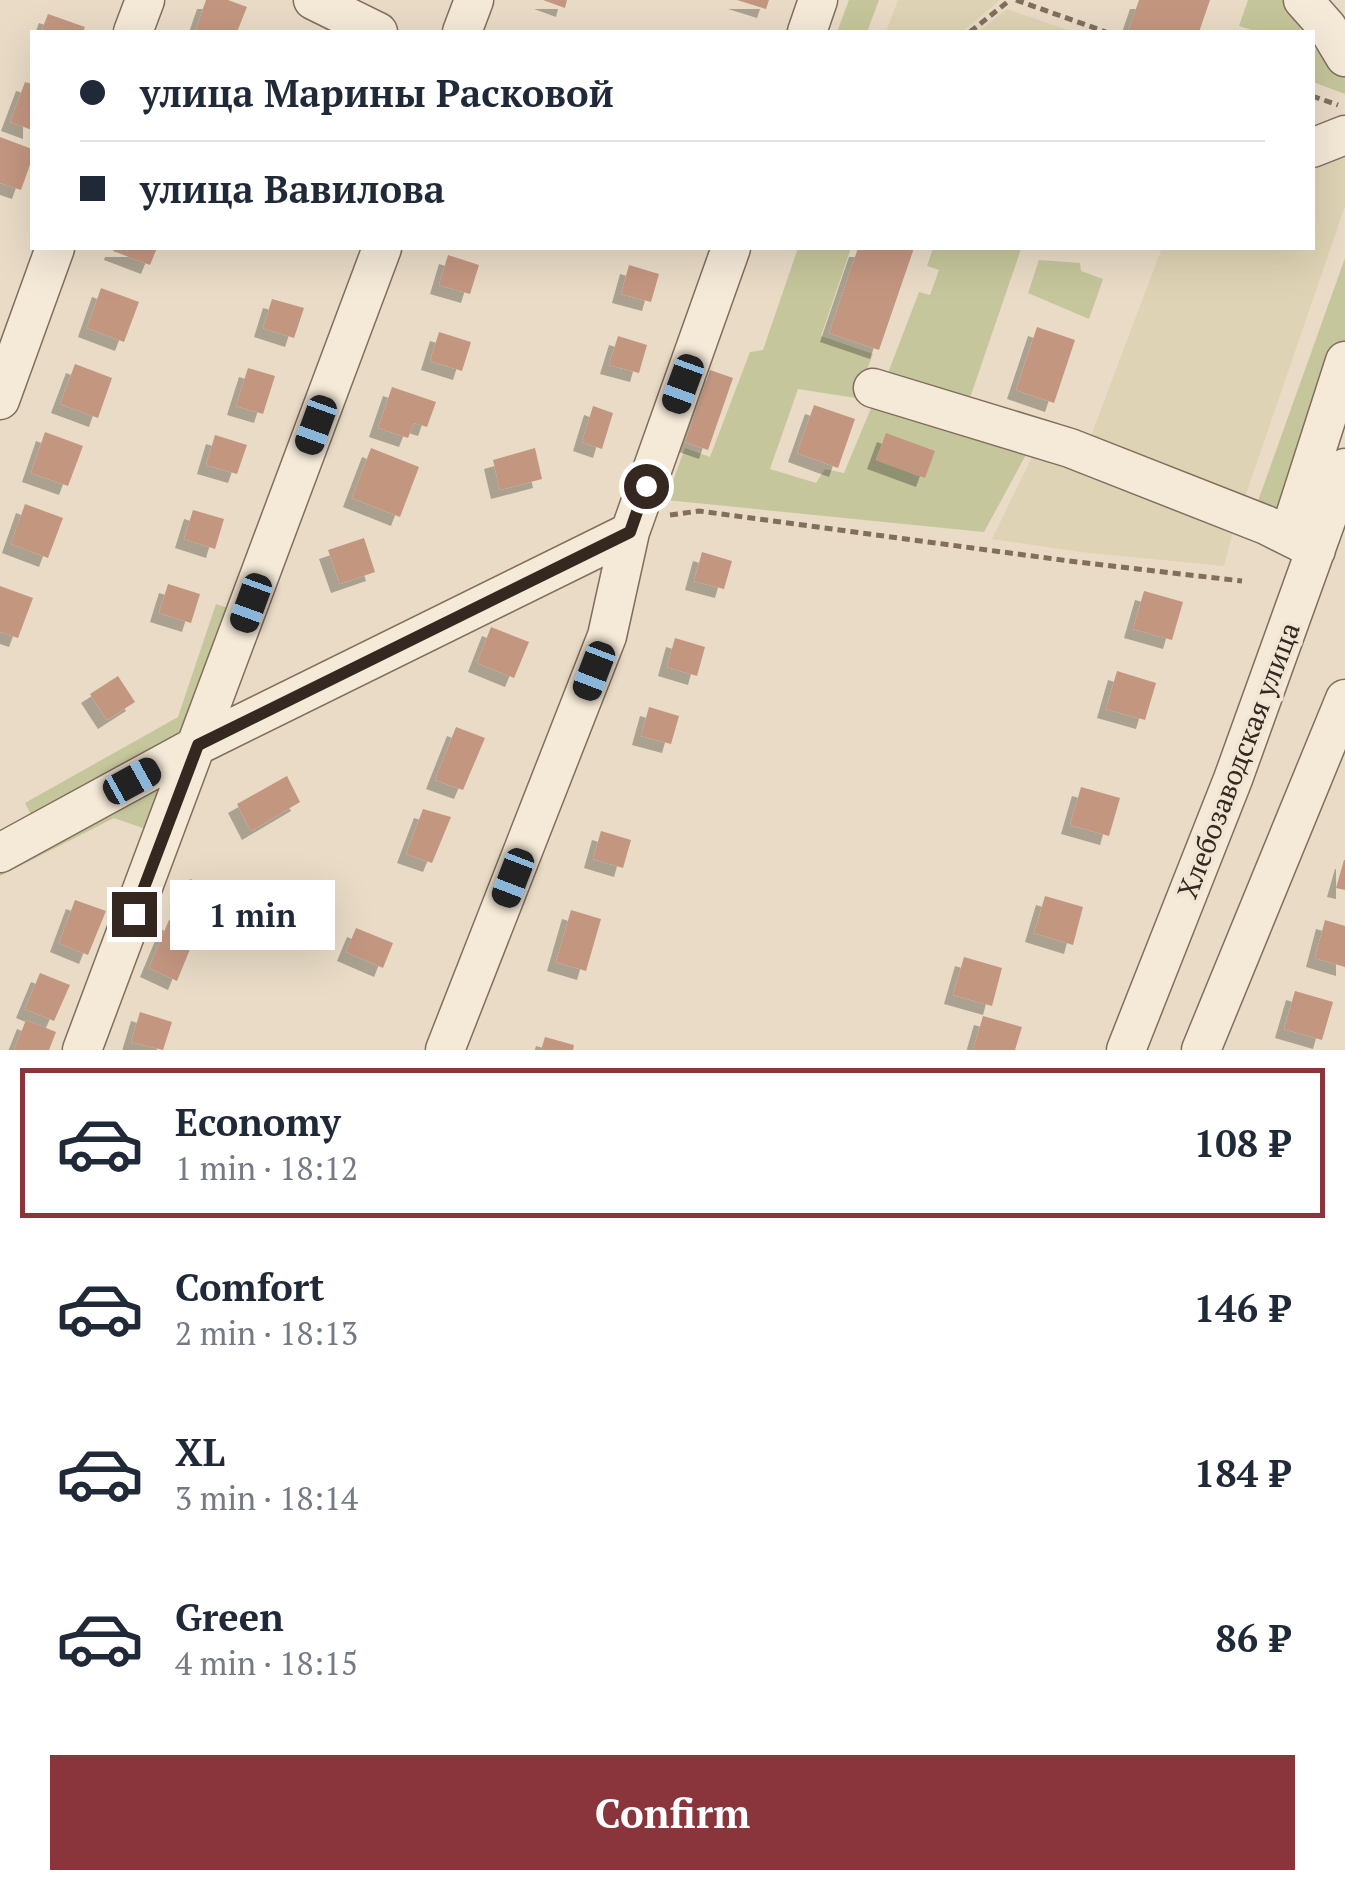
<!DOCTYPE html>
<html lang="en">
<head>
<meta charset="utf-8">
<style>
  :root { --surface:#fff; --page:#f2f2f3; --text:#1f2937; --muted:#747a83; --line:#e0e1e3; --accent:#8a343c }
  body { margin:0; font-family:"PT Serif",serif; background:var(--page); color:var(--text); height:100vh; display:flex; flex-direction:column; font-size:38px; white-space:nowrap }
  * { box-sizing:border-box; margin:0 }
  p { font-size:32px; color:var(--muted) }
  .icon { flex:none; width:55px; height:55px; fill:none; stroke:currentColor; stroke-width:2; stroke-linecap:round; stroke-linejoin:round }
  .map { position:relative; height:1050px; overflow:hidden }
  .sheet { display:flex; flex-direction:column; background:var(--surface); flex:1 }
  .sheet>* { flex:none }
  .banner { position:absolute; left:30px; top:30px; width:1285px; height:220px; border-radius:0px; box-shadow:0 10px 40px #0002; display:grid; align-content:center; height:220px; padding:0 50px; background:var(--surface) }
  .end { position:absolute; width:45px; height:45px; margin:-22px; border:12px solid #342820; background:#fff; box-shadow:0 0 0 5px #fff }
  .from { border-radius:50% }
  .bubble { position:absolute; height:70px; border-radius:0px; background:var(--surface); box-shadow:0 10px 40px #0002; font-size:32px; font-weight:700; line-height:70px; text-align:center }
  .car { position:absolute; width:30px; height:60px; margin:-30px -15px; border-radius:12px; box-shadow:0 0 8px 2px #0007; background:linear-gradient(#222 24%,#8ab4d8 0 40%,#222 0 76%,#8ab4d8 0 86%,#222 0) }
  .banner b { display:flex; align-items:center; gap:35px; height:95px; font-size:38px }
  .banner b+b { border-top:2px solid var(--line) }
  .banner i { width:25px; height:25px; background:var(--text) }
  ul { padding:18px 0 0; list-style:none }
  li { display:flex; align-items:center; gap:30px; height:150px; margin:0 20px 15px; padding:0 30px; border:5px solid transparent; border-radius:0px }
  li div { flex:1 }
  li b { display:block; font-size:38px }
  li em { font-style:normal; font-weight:700 }
  li.selected { border-color:var(--accent) }
  li>.icon { width:90px; height:90px; stroke-width:1.5 }
  .primary-button { display:flex; gap:20px; margin-top:auto; padding:20px 50px }
  .primary-button a { flex:1; height:115px; border-radius:0px; background:var(--accent); color:#fff; font-size:40px; font-weight:700; line-height:115px; text-align:center }
  .map>svg:first-child { display:block }
  .farmland { fill:#ded3b4 }
  .green { fill:#c5c69b }
  .building { fill:#c39680; filter:url(#shadow) }
  .lines { fill:none; stroke-linecap:round; stroke-linejoin:round }
  .minor-casing { stroke:#826e5d; stroke-width:41 }
  .path { stroke:#826e5d; stroke-width:5; stroke-dasharray:8 5; stroke-linecap:butt }
  .minor { stroke:#f5ead8; stroke-width:38 }
  .route { stroke:#342820; stroke-width:12 }
  .labels { text-anchor:middle; dominant-baseline:central; stroke-width:8; stroke-linejoin:round; paint-order:stroke }
  .street-label { font-size:28px; fill:#342820; stroke:#f1e6d4 }
</style>
</head>
<body>
<div class="map">
<svg width="1345" height="1050" viewBox="0 0 1345 1050">
  <defs>
    <filter id="shadow"><feDropShadow dx="-9" dy="9" stdDeviation="0" flood-color="#0004"/></filter>
  </defs>
  <rect width="100%" height="100%" fill="#e9dbc6"/>
  <path class="farmland" d="M 898,0 L 1000,0 L 962,32 L 886,32 Z
    M 1007,9 L 1073,32 L 978,32 Z
    M 1345,151 L 1345,206 L 1244,500 L 1089,441 L 1162,248 L 1312,248 L 1313,164 Z
    M 1034,453 L 1233,531 L 1224,566 L 1081,552 L 992,539 Z"/>
  <path class="green" d="M 849,0 L 879,0 L 867,32 L 837,32 Z
    M 1248,0 L 1291,0 L 1308,20 L 1298,32 L 1259,32 L 1239,26 Z
    M 1323,35 L 1345,74 L 1345,94 L 1313,82 L 1312,57 Z
    M 798,248 L 851,248 L 821,336 L 873,354 L 856,398 L 798,389 L 770,469 L 816,483 L 825,469 L 844,473 L 874,401 L 1028,451 L 984,532 L 666,500 L 685,448 L 710,457 L 750,352 L 763,350 Z
    M 933,248 L 1021,249 L 971,395 L 956,406 L 893,387 L 888,373 L 919,292 L 930,295 L 939,270 L 927,266 Z
    M 1345,258 L 1345,344 L 1279,519 L 1253,515 Z
    M 1039,260 L 1080,263 L 1081,271 L 1103,279 L 1089,319 L 1028,293 Z
    M 216,604 L 237,611 L 195,726 L 34,820 L 25,803 L 178,717 Z
    M 155,783 L 167,793 L 157,833 L 114,818 L 0,876 L 0,864 Z"/>
  <path class="building" d="M 206,0 L 228,0 L 247,7 L 237,32 L 195,32 Z
    M 543,0 L 567,0 L 565,8 Z
    M 737,0 L 769,0 L 766,9 Z
    M 1139,0 L 1210,0 L 1199,32 L 1128,32 Z
    M 48,14 L 85,27 L 83,32 L 41,32 Z
    M 25,82 L 32,84 L 32,130 L 10,122 Z
    M 0,137 L 32,149 L 32,159 L 21,190 L 0,183 Z
    M 114,248 L 157,248 L 150,265 L 113,251 Z
    M 858,248 L 914,248 L 879,350 L 829,333 Z
    M 448,255 L 479,265 L 470,294 L 439,285 Z
    M 629,265 L 659,274 L 651,302 L 621,294 Z
    M 101,288 L 139,302 L 124,342 L 87,328 Z
    M 272,299 L 304,308 L 294,338 L 263,328 Z
    M 1037,327 L 1075,340 L 1054,403 L 1016,390 Z
    M 439,332 L 471,342 L 462,371 L 430,361 Z
    M 618,336 L 647,345 L 639,373 L 609,365 Z
    M 75,364 L 112,378 L 98,418 L 60,404 Z
    M 248,368 L 275,376 L 263,414 L 236,406 Z
    M 710,370 L 733,378 L 708,450 L 685,442 Z
    M 392,387 L 436,402 L 427,427 L 414,423 L 408,438 L 378,428 Z
    M 814,405 L 855,419 L 838,468 L 797,453 Z
    M 593,406 L 613,413 L 602,449 L 582,442 Z
    M 45,432 L 83,446 L 68,486 L 31,473 Z
    M 886,433 L 935,451 L 925,478 L 876,460 Z
    M 215,435 L 247,445 L 237,474 L 206,465 Z
    M 371,448 L 419,467 L 400,517 L 352,498 Z
    M 535,448 L 542,479 L 500,490 L 493,460 Z
    M 25,504 L 63,518 L 48,558 L 11,544 Z
    M 193,510 L 224,519 L 215,549 L 184,539 Z
    M 364,538 L 375,572 L 340,584 L 328,550 Z
    M 702,552 L 732,561 L 724,589 L 694,581 Z
    M 168,584 L 200,594 L 191,623 L 159,613 Z
    M 0,586 L 33,598 L 18,638 L 0,632 Z
    M 1144,591 L 1183,602 L 1172,640 L 1133,629 Z
    M 491,627 L 529,642 L 514,678 L 477,663 Z
    M 675,638 L 705,647 L 697,676 L 667,667 Z
    M 1117,671 L 1156,683 L 1145,720 L 1106,709 Z
    M 118,676 L 135,702 L 107,720 L 90,694 Z
    M 649,707 L 679,716 L 671,744 L 641,736 Z
    M 456,727 L 485,738 L 463,790 L 435,780 Z
    M 287,776 L 300,802 L 251,831 L 237,804 Z
    M 1081,787 L 1120,798 L 1109,836 L 1070,825 Z
    M 423,809 L 451,817 L 432,863 L 406,854 Z
    M 601,831 L 631,840 L 623,868 L 593,859 Z
    M 1344,860 L 1345,860 L 1345,890 L 1336,888 Z
    M 190,879 L 229,893 L 220,919 L 182,905 Z
    M 1045,896 L 1083,907 L 1073,945 L 1034,933 Z
    M 75,900 L 106,911 L 88,955 L 59,943 Z
    M 571,910 L 601,919 L 586,971 L 556,962 Z
    M 169,920 L 197,932 L 177,981 L 149,968 Z
    M 1325,920 L 1345,926 L 1345,967 L 1315,958 Z
    M 356,928 L 393,943 L 383,968 L 346,952 Z
    M 964,957 L 1002,968 L 992,1006 L 953,995 Z
    M 40,973 L 70,985 L 54,1021 L 25,1009 Z
    M 1295,991 L 1333,1002 L 1322,1040 L 1284,1029 Z
    M 140,1012 L 172,1022 L 163,1050 L 131,1042 Z
    M 983,1016 L 1022,1027 L 1015,1050 L 973,1050 Z
    M 26,1020 L 56,1032 L 49,1050 L 14,1050 Z
    M 545,1037 L 574,1045 L 573,1050 L 541,1050 Z"/>
  <g class="lines">
    <g class="minor-casing">
      <path id="minor" d="M 313,0 L 378,32
        M 1303,0 L 1327,27 L 1345,57
        M 133,32 L 145,0
        M 462,32 L 474,0
        M 807,32 L 818,0
        M 1312,148 L 1345,135
        M 873,388 L 1070,448 L 1266,525 L 1316,550
        M 0,400 L 55,248
        M 1289,535 L 1345,361
        M 0,853 L 198,745 L 630,532
        M 82,1050 L 382,248
        M 445,1050 L 607,636 L 630,532 L 731,248
        M 1126,1050 L 1233,779 L 1345,468
        M 1201,1050 L 1345,699"/>
    </g>
    <path class="path" d="M 1016,0 L 1106,32
      M 970,32 L 1010,0
      M 1312,96 L 1338,105
      M 670,515 L 699,511 L 1069,561 L 1242,581"/>
    <use href="#minor" class="minor"/>
  </g>
  <g class="lines">
    <path class="route" d="M 134,914 L 198,745 L 630,532 L 646,486"/>
  </g>
  <g class="labels">
    <g class="street-label">
      <text transform="translate(1238 760) rotate(-69)">Хлебозаводская улица</text>
    </g>
  </g>
</svg>
<i class="end from" style="left:646px;top:486px"></i>
<i class="end" style="left:134px;top:914px"></i>
<div class="bubble" style="left:170px;top:880px;width:165px">1 min</div>
<i class="car" style="left:683px;top:384px;rotate:200deg"></i>
<i class="car" style="left:316px;top:425px;rotate:200deg"></i>
<i class="car" style="left:251px;top:603px;rotate:200deg"></i>
<i class="car" style="left:594px;top:671px;rotate:201deg"></i>
<i class="car" style="left:132px;top:781px;rotate:61deg"></i>
<i class="car" style="left:513px;top:878px;rotate:201deg"></i>
<div class="banner">
<b><i class="from"></i>улица Марины Расковой</b>
<b><i></i>улица Вавилова</b>
</div>
</div>
<section class="sheet">
<ul>
<li class="selected"><svg class="icon" aria-label="car" viewBox="0 0 24 24"><path d="M5 17H2v-5l4-1 3-4h7l3 4 3 1v5h-3M9 17h6M6 11h13"/><circle cx="7" cy="17" r="2"/><circle cx="17" cy="17" r="2"/></svg><div><b>Economy</b><p>1 min · 18:12</p></div><em>108 ₽</em></li>
<li><svg class="icon" aria-label="car" viewBox="0 0 24 24"><path d="M5 17H2v-5l4-1 3-4h7l3 4 3 1v5h-3M9 17h6M6 11h13"/><circle cx="7" cy="17" r="2"/><circle cx="17" cy="17" r="2"/></svg><div><b>Comfort</b><p>2 min · 18:13</p></div><em>146 ₽</em></li>
<li><svg class="icon" aria-label="car" viewBox="0 0 24 24"><path d="M5 17H2v-5l4-1 3-4h7l3 4 3 1v5h-3M9 17h6M6 11h13"/><circle cx="7" cy="17" r="2"/><circle cx="17" cy="17" r="2"/></svg><div><b>XL</b><p>3 min · 18:14</p></div><em>184 ₽</em></li>
<li><svg class="icon" aria-label="car" viewBox="0 0 24 24"><path d="M5 17H2v-5l4-1 3-4h7l3 4 3 1v5h-3M9 17h6M6 11h13"/><circle cx="7" cy="17" r="2"/><circle cx="17" cy="17" r="2"/></svg><div><b>Green</b><p>4 min · 18:15</p></div><em>86 ₽</em></li>
</ul>
<div class="primary-button"><a>Confirm</a></div>
</section>
</body>
</html>
